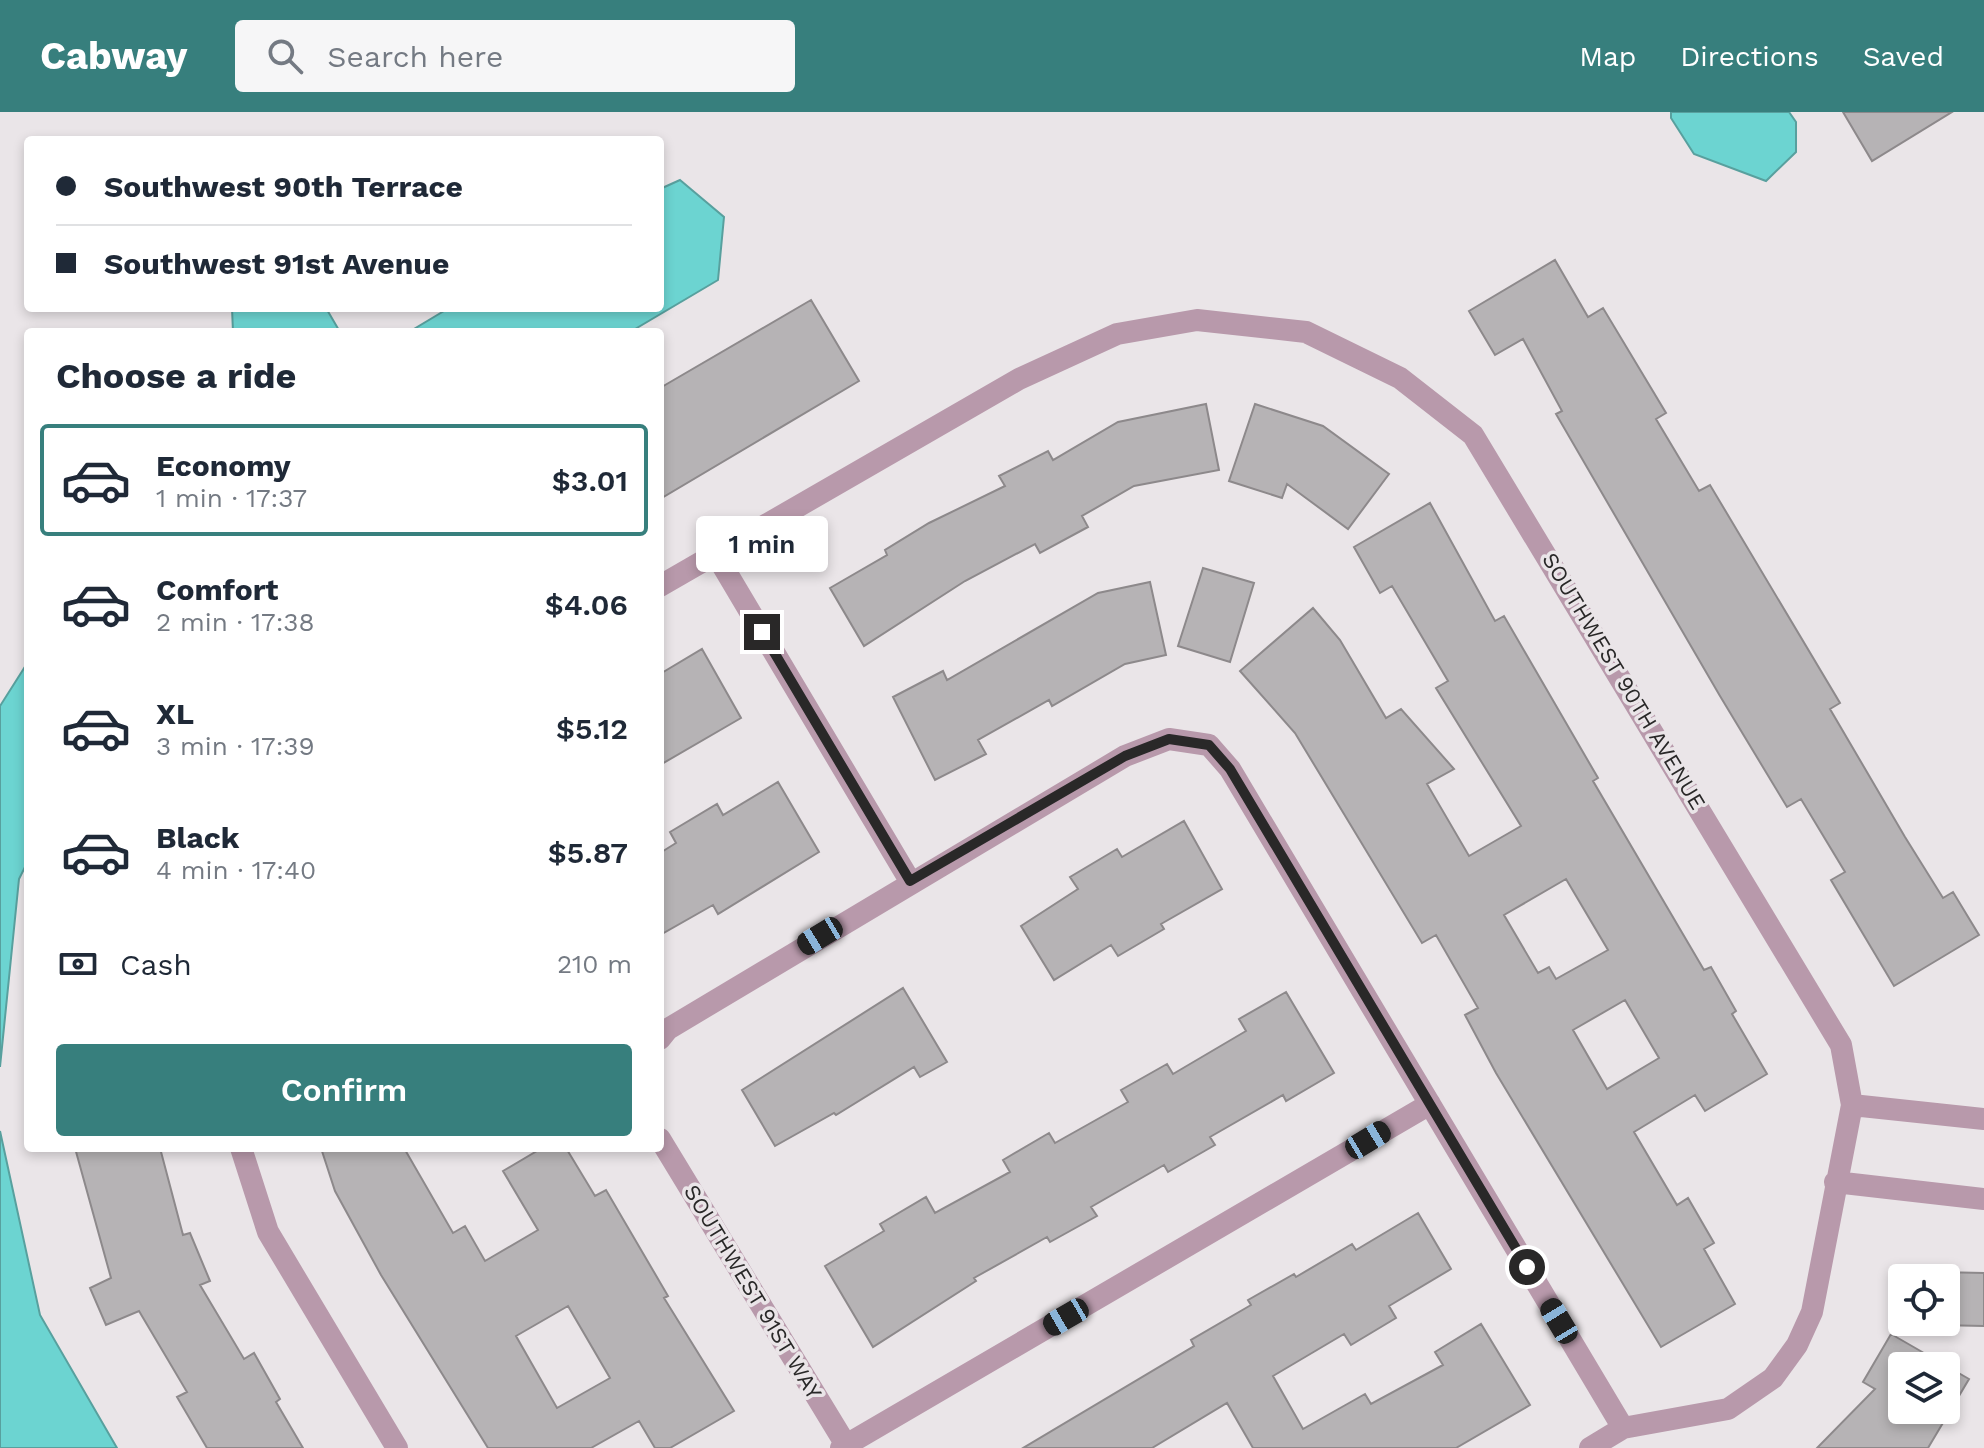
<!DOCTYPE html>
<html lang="en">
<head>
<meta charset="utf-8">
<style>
  :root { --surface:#fff; --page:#f6f6f7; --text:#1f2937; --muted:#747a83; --line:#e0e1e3; --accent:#377f7d }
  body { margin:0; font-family:"Work Sans",sans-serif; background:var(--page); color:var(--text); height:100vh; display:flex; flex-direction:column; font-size:30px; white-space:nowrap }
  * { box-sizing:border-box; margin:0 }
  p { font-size:26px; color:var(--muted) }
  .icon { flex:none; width:44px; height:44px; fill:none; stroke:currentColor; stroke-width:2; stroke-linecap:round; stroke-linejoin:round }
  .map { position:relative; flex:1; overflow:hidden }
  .drawer { position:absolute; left:24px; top:216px; width:640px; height:824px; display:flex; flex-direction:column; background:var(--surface); border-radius:8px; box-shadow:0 4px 12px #0003 }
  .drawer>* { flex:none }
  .guide { position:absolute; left:24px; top:24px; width:640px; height:176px; border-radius:8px; box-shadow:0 4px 12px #0003; display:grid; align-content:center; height:176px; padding:0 32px; background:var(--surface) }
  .buttons { position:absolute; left:1888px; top:1152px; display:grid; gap:16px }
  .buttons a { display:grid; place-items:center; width:72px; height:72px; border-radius:8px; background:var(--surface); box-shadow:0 4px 12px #0003; font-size:40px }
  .end { position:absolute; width:36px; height:36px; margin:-18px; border:10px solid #292828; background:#fff; box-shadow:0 0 0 4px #fff }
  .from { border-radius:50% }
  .bubble { position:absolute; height:56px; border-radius:8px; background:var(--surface); box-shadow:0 4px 12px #0003; font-size:26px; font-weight:600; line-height:56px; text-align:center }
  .car { position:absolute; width:24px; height:48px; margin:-24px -12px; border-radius:10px; box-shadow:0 0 6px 2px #0007; background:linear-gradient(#222 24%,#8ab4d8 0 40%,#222 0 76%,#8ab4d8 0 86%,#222 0) }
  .guide b { display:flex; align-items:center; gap:28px; height:76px; font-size:30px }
  .guide b+b { border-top:2px solid var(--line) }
  .guide i { width:20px; height:20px; background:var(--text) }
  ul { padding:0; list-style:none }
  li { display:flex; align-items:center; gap:24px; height:112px; margin:0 16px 12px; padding:0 16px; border:4px solid transparent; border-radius:8px }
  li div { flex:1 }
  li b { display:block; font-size:30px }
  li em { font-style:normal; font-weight:600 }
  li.active { border-color:var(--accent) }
  li>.icon { width:72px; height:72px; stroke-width:1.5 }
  h2 { padding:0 32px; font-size:36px; line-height:96px }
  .pay { display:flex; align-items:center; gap:20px; height:88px; padding:0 32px; font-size:30px }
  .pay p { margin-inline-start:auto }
  .cta { display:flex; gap:16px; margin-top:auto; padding:16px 32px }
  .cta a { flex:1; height:92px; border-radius:8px; background:var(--accent); color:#fff; font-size:32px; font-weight:600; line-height:92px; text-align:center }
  header { display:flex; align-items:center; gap:48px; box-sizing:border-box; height:112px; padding:0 40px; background:var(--accent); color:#fff }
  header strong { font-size:38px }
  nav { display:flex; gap:44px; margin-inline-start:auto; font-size:28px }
  .search { width:560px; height:72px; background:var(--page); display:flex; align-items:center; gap:20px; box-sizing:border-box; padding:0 28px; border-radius:8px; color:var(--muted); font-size:30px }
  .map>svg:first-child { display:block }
  .water { fill:#6cd4d1; stroke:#58a09e; stroke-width:2 }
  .building { fill:#b6b3b5; stroke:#8d898b; stroke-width:2; fill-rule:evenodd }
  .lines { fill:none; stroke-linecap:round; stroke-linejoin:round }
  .minor { stroke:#b899ab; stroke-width:22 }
  .route { stroke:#292828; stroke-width:10 }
  .labels { text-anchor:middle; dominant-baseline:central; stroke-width:7; stroke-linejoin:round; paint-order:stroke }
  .street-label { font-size:22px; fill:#292828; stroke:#eae5e8 }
</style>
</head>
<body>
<header>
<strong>Cabway</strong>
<div class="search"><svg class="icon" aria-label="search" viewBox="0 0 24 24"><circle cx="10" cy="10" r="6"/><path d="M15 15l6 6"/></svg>Search here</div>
<nav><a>Map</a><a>Directions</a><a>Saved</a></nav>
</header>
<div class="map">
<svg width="1984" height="1336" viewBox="0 0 1984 1336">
  <rect width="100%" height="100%" fill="#eae5e8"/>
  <path class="water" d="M 1671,0 L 1789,0 L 1796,10 L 1796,40 L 1766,69 L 1694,42 L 1671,6 Z
    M 680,68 L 724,105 L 718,168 L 630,220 L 409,220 L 449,196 L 660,196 L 660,77 Z
    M 232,196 L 326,196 L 340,220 L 233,220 Z
    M 28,550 L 28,749 L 19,767 L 0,955 L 0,594 Z
    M 0,1019 L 40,1203 L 117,1336 L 0,1336 Z"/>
  <path class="building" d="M 1843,0 L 1952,0 L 1872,49 Z
    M 1555,148 L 1588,205 L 1603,196 L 1666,301 L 1656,307 L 1699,379 L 1710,373 L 1840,591 L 1830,597 L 1905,725 L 1943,786 L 1953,780 L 1979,823 L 1894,874 L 1831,768 L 1845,760 L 1801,687 L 1787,695 L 1720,584 L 1556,302 L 1562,299 L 1523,227 L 1495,243 L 1469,199 Z
    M 811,188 L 859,269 L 660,387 L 660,276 Z
    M 1206,292 L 1219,358 L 1134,374 L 1082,404 L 1088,415 L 1040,441 L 1035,432 L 965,469 L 864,534 L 830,476 L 887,443 L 885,438 L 929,411 L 1005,374 L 999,364 L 1048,339 L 1053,348 L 1118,310 Z
    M 1255,292 L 1323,314 L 1389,362 L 1348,417 L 1287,372 L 1282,386 L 1229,369 Z
    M 1430,391 L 1495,509 L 1504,504 L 1598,666 L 1593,669 L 1704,858 L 1711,855 L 1736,899 L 1732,902 L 1767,962 L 1705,999 L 1695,983 L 1634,1020 L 1677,1093 L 1688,1086 L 1714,1131 L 1704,1137 L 1735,1192 L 1661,1235 L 1496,961 L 1465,903 L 1478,896 L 1436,823 L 1422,831 L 1295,621 L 1240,559 L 1313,496 L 1340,528 L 1386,606 L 1401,597 L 1454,657 L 1427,672 L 1469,744 L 1521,714 L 1436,576 L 1448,569 L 1392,474 L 1380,481 L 1354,435 ZM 1566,767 L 1608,838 L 1556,867 L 1549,855 L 1538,861 L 1504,803 ZM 1625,888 L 1659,946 L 1607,977 L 1573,918 Z
    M 1203,456 L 1254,471 L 1230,550 L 1178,534 Z
    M 1150,470 L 1166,543 L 1125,552 L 1052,594 L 1049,588 L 978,628 L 986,642 L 935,668 L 893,585 L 943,559 L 947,568 L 1098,481 Z
    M 702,537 L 741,606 L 660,653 L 660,562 Z
    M 778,670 L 819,740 L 718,802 L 713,793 L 660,823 L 660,741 L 676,731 L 670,720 L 717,692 L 723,703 Z
    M 1184,709 L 1222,777 L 1161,812 L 1164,817 L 1118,844 L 1111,833 L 1054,868 L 1021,814 L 1078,777 L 1070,765 L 1117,737 L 1122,745 Z
    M 903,876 L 947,950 L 920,965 L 914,955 L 836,1003 L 834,1001 L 775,1034 L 742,978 Z
    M 1286,880 L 1334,961 L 1286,989 L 1283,983 L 1210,1025 L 1215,1033 L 1168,1060 L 1164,1053 L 1091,1095 L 1097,1104 L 1050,1130 L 1047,1125 L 974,1166 L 976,1169 L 873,1235 L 825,1154 L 884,1119 L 880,1112 L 926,1085 L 935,1101 L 1010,1060 L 1003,1048 L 1049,1021 L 1055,1031 L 1128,990 L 1121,978 L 1167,952 L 1173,962 L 1246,919 L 1239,907 Z
    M 75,1036 L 160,1036 L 183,1123 L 190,1121 L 210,1169 L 200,1173 L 244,1247 L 254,1241 L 280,1287 L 276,1290 L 303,1336 L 207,1336 L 177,1285 L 187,1280 L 139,1199 L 106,1213 L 90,1176 L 111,1166 Z
    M 321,1036 L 404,1036 L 453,1121 L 465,1114 L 485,1149 L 538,1118 L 503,1059 L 542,1036 L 566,1036 L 595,1084 L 606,1078 L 668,1184 L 664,1186 L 734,1299 L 670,1336 L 655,1336 L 639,1309 L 591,1336 L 488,1336 L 381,1163 L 335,1079 ZM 568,1194 L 610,1266 L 557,1296 L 516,1224 Z
    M 1418,1101 L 1451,1157 L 1389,1194 L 1396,1206 L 1351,1233 L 1344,1222 L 1273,1264 L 1303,1317 L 1365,1282 L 1371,1292 L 1443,1253 L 1435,1240 L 1481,1212 L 1530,1293 L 1456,1336 L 1253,1336 L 1227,1291 L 1152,1336 L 1023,1336 L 1194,1234 L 1191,1228 L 1251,1193 L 1248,1188 L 1294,1162 L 1296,1165 L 1352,1132 L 1356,1138 Z
    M 1892,1159 L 1984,1161 L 1984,1214 L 1891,1212 ZM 1902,1166 L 1946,1166 L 1946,1210 L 1902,1210 Z
    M 1891,1222 L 1969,1267 L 1928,1336 L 1817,1336 L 1875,1277 L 1863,1270 ZM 1902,1254 L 1946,1254 L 1946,1298 L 1902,1298 Z"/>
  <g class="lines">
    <path class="minor" d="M 715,441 L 910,769
      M 660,474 L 1019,267 L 1117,222 L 1197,208 L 1306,220 L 1400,266 L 1473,323 L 1841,933 L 1852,993 L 1812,1200 L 1797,1233 L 1773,1266 L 1728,1297 L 1623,1316 L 1590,1336
      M 660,927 L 668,917 L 1125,644 L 1169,627 L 1209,633 L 1230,657 L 1623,1316
      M 1852,993 L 1984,1007
      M 660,1027 L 846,1333
      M 241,1036 L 268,1120 L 397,1336
      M 1835,1070 L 1984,1087
      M 841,1336 L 1430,992"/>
  </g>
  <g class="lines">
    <path class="route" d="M 762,520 L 910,769 L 1125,644 L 1169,627 L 1209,633 L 1230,657 L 1527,1155"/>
  </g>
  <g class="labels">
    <g class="street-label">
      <text transform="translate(1624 569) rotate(59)">SOUTHWEST 90TH AVENUE</text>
      <text transform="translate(753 1180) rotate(59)">SOUTHWEST 91ST WAY</text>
    </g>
  </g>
</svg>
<div class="buttons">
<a><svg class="icon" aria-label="locate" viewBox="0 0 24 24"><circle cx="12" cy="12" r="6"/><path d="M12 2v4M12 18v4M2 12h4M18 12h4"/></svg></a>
<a><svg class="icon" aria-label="layers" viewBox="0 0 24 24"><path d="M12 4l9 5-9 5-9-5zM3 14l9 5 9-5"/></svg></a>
</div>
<i class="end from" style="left:1527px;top:1155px"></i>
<i class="end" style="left:762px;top:520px"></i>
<div class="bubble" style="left:696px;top:404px;width:132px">1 min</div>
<i class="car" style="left:820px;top:824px;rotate:239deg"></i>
<i class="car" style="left:1368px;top:1028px;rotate:59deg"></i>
<i class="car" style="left:1066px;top:1205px;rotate:240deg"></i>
<i class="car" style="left:1559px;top:1209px;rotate:329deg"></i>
<div class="guide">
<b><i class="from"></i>Southwest 90th Terrace</b>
<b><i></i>Southwest 91st Avenue</b>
</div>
<section class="drawer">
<h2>Choose a ride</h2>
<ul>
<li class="active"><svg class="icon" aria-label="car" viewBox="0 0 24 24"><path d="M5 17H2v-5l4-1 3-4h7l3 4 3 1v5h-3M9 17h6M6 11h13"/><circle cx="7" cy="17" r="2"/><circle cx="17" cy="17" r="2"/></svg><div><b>Economy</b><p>1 min · 17:37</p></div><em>$3.01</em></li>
<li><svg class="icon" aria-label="car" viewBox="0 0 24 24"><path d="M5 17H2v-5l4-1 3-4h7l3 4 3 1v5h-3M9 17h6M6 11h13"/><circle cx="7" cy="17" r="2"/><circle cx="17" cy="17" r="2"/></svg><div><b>Comfort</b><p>2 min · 17:38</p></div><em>$4.06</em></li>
<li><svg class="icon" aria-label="car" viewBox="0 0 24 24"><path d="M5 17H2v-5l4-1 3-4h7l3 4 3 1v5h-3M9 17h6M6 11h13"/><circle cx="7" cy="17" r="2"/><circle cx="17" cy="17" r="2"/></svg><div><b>XL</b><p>3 min · 17:39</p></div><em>$5.12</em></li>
<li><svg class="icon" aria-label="car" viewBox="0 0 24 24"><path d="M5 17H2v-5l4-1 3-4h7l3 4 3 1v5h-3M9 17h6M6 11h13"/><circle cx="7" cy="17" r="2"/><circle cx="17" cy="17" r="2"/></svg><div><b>Black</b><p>4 min · 17:40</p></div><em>$5.87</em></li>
</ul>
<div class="pay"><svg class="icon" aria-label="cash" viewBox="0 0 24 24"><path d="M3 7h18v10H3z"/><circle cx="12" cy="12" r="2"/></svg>Cash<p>210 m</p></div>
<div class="cta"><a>Confirm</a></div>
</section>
</div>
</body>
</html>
